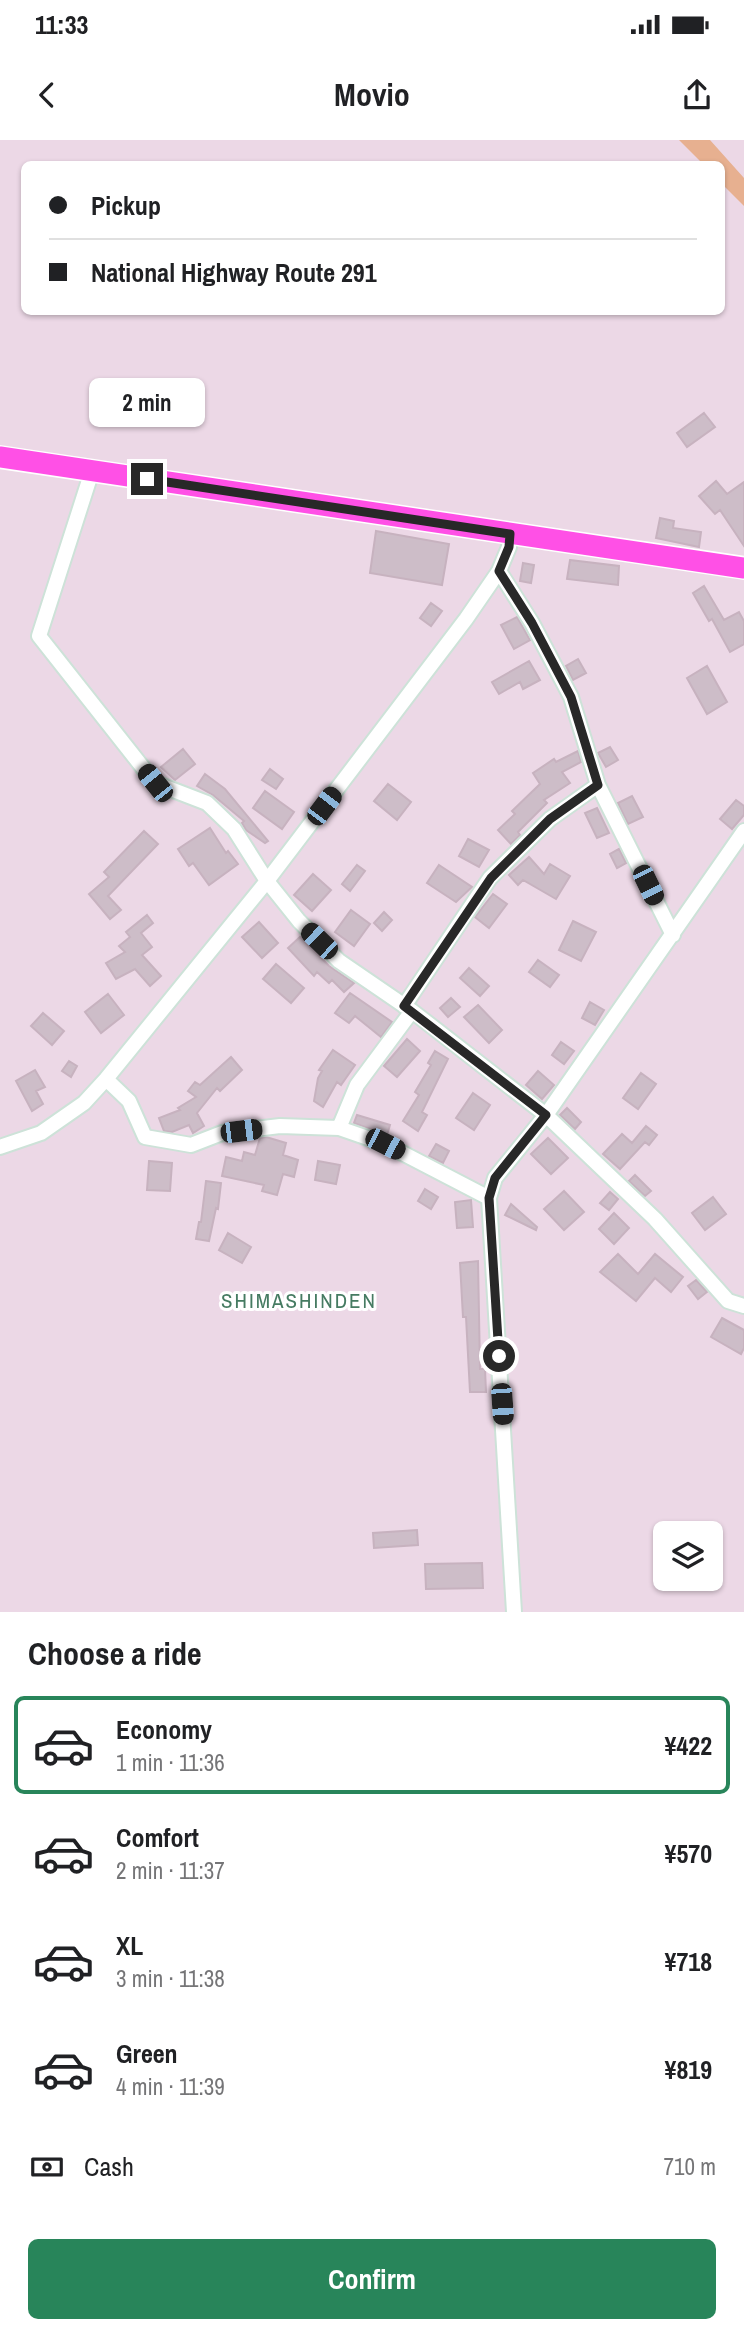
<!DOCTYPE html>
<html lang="en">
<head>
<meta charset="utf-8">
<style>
  :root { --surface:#fff; --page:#f6f6f6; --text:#202124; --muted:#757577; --line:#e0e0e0; --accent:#28855a }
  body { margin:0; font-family:"Archivo Narrow",sans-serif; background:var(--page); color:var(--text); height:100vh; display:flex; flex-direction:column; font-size:26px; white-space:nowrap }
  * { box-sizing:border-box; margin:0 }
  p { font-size:23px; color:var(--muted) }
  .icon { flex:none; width:38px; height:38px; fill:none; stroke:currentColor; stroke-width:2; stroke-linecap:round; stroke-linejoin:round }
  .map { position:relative; height:1472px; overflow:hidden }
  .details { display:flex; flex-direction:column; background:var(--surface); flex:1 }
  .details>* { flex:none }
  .banner { position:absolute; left:21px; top:21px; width:704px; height:154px; border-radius:10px; box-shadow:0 2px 5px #0004; display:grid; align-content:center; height:154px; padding:0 28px; background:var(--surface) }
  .controls { position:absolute; left:653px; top:1381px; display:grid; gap:14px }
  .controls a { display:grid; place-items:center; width:70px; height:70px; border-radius:10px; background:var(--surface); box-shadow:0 2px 5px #0004; font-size:35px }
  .end { position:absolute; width:32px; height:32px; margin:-16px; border:9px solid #282828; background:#fff; box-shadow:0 0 0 4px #fff }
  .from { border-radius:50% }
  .bubble { position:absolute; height:49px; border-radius:10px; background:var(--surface); box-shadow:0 2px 5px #0004; font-size:23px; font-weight:700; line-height:49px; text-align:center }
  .car { position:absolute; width:21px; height:42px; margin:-21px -10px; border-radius:9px; box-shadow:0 0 5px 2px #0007; background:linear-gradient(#222 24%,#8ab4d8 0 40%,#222 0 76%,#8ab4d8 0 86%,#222 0) }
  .banner b { display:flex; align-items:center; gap:24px; height:66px; font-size:26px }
  .banner b+b { border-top:2px solid var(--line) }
  .banner i { width:18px; height:18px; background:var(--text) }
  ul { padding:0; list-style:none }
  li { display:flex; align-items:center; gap:21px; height:98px; margin:0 14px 10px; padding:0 14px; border:4px solid transparent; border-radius:10px }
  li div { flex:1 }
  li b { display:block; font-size:26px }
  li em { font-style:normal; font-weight:700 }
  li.active { border-color:var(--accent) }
  li>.icon { width:63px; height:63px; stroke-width:1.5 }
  h2 { padding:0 28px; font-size:32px; line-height:84px }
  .pay { display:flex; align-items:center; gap:18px; height:77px; padding:0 28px; font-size:26px }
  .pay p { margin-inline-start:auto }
  .action { display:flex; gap:14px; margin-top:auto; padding:14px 28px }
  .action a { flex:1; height:80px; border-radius:10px; background:var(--accent); color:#fff; font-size:28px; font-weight:700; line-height:80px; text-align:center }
  .status { display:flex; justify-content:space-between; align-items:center; height:49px; padding:0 35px; background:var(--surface); direction:ltr }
  .status svg { height:19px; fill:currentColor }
  header { display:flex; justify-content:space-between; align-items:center; height:91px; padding:0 28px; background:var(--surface); font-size:32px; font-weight:700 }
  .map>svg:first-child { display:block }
  .green { fill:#e7b090 }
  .building { fill:#cdbdc8; stroke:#c7b2bf; stroke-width:2 }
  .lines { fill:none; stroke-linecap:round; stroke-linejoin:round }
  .minor-casing { stroke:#cde2d8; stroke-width:18 }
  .highway-casing { stroke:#fff; stroke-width:24 }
  .minor { stroke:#fff; stroke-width:14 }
  .highway { stroke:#ff50e6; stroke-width:21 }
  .route { stroke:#282828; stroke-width:9 }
  .labels { text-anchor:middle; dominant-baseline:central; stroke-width:6; stroke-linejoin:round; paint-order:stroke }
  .neighbourhood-label { font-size:21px; letter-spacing:2px; fill:#467b62; stroke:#fff }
</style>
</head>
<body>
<div class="status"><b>11:33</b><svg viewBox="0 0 49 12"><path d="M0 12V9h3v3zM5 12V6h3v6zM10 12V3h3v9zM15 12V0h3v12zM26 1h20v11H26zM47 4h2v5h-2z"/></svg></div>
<header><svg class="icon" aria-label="back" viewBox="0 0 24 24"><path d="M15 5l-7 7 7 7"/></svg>Movio<svg class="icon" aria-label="share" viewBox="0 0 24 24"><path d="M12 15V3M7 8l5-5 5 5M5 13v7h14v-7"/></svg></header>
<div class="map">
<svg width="744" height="1472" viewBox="0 0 744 1472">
  <rect width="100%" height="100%" fill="#ecd8e6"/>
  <path class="green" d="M 679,0 L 710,0 L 744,38 L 744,66 L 721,43 L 721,24 L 703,24 Z"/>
  <path class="building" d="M 704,273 L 715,287 L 687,307 L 677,293 Z
    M 716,341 L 727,354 L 744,342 L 744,406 L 720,370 L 715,374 L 699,356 Z
    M 660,378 L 674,381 L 673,388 L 701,392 L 699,407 L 656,398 Z
    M 376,391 L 449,404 L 442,445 L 370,433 Z
    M 570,420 L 619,426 L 618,445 L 567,439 Z
    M 523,423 L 534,425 L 531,443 L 520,441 Z
    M 704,446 L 724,480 L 739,472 L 744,481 L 744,504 L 730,512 L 712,479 L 709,481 L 693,453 Z
    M 431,463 L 442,471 L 431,486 L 420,478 Z
    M 517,477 L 530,500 L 514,509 L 501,485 Z
    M 578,519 L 586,533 L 573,540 L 566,526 Z
    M 529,521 L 540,540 L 523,549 L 520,542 L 499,554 L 492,542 Z
    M 707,526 L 727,562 L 707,574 L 687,538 Z
    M 610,607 L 618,620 L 606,627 L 598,613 Z
    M 183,609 L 195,624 L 175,640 L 161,627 Z
    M 578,611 L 581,622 L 562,632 L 570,643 L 544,660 L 547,663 L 518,692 L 520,695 L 511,704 L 498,690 L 515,674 L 512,671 L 540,644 L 533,633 L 554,619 L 556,622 Z
    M 270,629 L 283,639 L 276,649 L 262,640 Z
    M 205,634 L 225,649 L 268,701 L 265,703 L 246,690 L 242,683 L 244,681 L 213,655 L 197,646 Z
    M 388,644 L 411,662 L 397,680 L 374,661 Z
    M 265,651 L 294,672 L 282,689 L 253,668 Z
    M 632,656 L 643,677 L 628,684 L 618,663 Z
    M 736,660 L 744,666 L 744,675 L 732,689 L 720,679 Z
    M 597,668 L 609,693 L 597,698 L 585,673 Z
    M 210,688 L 226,713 L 228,711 L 238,724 L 209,745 L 193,723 L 189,726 L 178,709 Z
    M 144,691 L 158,704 L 108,756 L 121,770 L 110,779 L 89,754 L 109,737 L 104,732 Z
    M 468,699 L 489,710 L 479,727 L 459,716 Z
    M 619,709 L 626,723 L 617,728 L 610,714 Z
    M 529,717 L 544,734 L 550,724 L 570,736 L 556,759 L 523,740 L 518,745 L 509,735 Z
    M 357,725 L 365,731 L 350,751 L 342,744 Z
    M 439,725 L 472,747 L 456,762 L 427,743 Z
    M 313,734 L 331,750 L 312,771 L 294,755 Z
    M 493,754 L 507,764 L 489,788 L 475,777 Z
    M 351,770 L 370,784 L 354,806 L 335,792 Z
    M 384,772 L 392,780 L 382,791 L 374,783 Z
    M 147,775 L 153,783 L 141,793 L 152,807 L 142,815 L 161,836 L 150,846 L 135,829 L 116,839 L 106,823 L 125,812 L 119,806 L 130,797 L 126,792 Z
    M 573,781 L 596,792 L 581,821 L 559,810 Z
    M 259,782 L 278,803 L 262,818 L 242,797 Z
    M 300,797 L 329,826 L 354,843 L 344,852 L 332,840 L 329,843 L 317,832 L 314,836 L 288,808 Z
    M 538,820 L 559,835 L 550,847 L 529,832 Z
    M 276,824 L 304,848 L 291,863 L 263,839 Z
    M 469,828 L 489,846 L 480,856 L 460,838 Z
    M 350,853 L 392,882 L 381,897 L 355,876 L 349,883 L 335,873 Z
    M 108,854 L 124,875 L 101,893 L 85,872 Z
    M 451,858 L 460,867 L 448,877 L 440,868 Z
    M 590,862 L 604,870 L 595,885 L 582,878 Z
    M 478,865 L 502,890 L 489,903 L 464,877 Z
    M 43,873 L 64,891 L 52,905 L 31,886 Z
    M 407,899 L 420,911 L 397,937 L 384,926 Z
    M 561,902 L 574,911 L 564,924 L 552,915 Z
    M 333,910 L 355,925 L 341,945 L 337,942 L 323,967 L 314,961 L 318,938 L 322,931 L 319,930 Z
    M 435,911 L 448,919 L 422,972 L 427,975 L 418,991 L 403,981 L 419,955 L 415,952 L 431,925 L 428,923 Z
    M 231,917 L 242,930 L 220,951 L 217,948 L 197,973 L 204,986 L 193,993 L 189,985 L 172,992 L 164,991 L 159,978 L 180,970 L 178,968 L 196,957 L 188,951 L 195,942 L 200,945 Z
    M 69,921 L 77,926 L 71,937 L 62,931 Z
    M 35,930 L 45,947 L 36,951 L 43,964 L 32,971 L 16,941 Z
    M 538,931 L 554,945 L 542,959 L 526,945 Z
    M 641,933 L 656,944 L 638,969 L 623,958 Z
    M 473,953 L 490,965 L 474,990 L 456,978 Z
    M 567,968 L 581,982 L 575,989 L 560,975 Z
    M 357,975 L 390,985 L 387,995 L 354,983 Z
    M 646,986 L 657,995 L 649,1005 L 645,1002 L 620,1029 L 603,1014 L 622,994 L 632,1003 Z
    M 266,997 L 286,1003 L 283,1015 L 298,1020 L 294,1037 L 283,1034 L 277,1055 L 262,1051 L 264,1045 L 222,1036 L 226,1017 L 242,1021 L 244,1012 L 255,1015 L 260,998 Z
    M 548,998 L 568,1018 L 551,1034 L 531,1014 Z
    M 436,1004 L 449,1011 L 443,1023 L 429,1016 Z
    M 149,1021 L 172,1023 L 170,1051 L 147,1050 Z
    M 318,1021 L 340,1025 L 336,1044 L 315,1040 Z
    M 635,1035 L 651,1051 L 645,1056 L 629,1041 Z
    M 206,1041 L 221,1043 L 218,1069 L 216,1068 L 209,1101 L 196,1099 L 199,1082 L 201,1082 Z
    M 425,1049 L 438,1057 L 431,1069 L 418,1061 Z
    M 564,1051 L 584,1072 L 564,1090 L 544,1069 Z
    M 610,1052 L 618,1059 L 609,1070 L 600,1063 Z
    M 713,1057 L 726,1074 L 705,1090 L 692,1073 Z
    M 471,1060 L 473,1087 L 457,1088 L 455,1062 Z
    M 511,1064 L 537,1087 L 536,1090 L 505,1075 Z
    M 614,1073 L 629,1088 L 614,1104 L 599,1089 Z
    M 228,1093 L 251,1107 L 242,1123 L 219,1110 Z
    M 618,1114 L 638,1134 L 655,1114 L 683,1137 L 671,1152 L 655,1138 L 636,1161 L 600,1132 Z
    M 478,1121 L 480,1229 L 485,1229 L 486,1252 L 470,1252 L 466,1177 L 463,1177 L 460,1123 Z
    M 696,1140 L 707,1152 L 698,1159 L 688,1146 Z
    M 722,1178 L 744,1190 L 744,1208 L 741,1214 L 711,1197 Z
    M 417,1390 L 418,1405 L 374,1408 L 373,1393 Z
    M 482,1423 L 483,1448 L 426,1449 L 425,1424 Z"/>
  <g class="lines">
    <g class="minor-casing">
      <path id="minor" d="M 92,331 L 39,496 L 155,643 L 207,663 L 234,689 L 267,741 L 299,781 L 339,821 L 412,871 L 546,975 L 655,1079 L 728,1161 L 744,1166
        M 499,431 L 532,483 L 571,557 L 598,645 L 673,795
        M 404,866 L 490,738 L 550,679 L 598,645
        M 106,939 L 129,961 L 145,997 L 191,1005 L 222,993 L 280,986 L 339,988 L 385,1004 L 489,1058
        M 339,988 L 357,945 L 412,871
        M 0,1007 L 41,993 L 84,963 L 106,939 L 267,741 L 466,479 L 499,431 L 509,407 L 510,394
        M 514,1472 L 489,1058 L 495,1038 L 546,975 L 744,691"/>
    </g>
    <g class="highway-casing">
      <path id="highway" d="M 0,317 L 744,428"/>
    </g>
    <use href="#minor" class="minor"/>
    <use href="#highway" class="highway"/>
  </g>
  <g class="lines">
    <path class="route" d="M 147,339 L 510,394 L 509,407 L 499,431 L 532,483 L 571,557 L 598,645 L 550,679 L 491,738 L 404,866 L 546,975 L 495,1038 L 489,1058 L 499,1216"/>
  </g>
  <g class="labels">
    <g class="neighbourhood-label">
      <text x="299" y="1160">SHIMASHINDEN</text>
    </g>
  </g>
</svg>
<div class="controls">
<a><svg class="icon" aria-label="layers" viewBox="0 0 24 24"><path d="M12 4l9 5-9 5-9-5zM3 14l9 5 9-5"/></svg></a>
</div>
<i class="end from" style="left:499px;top:1216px"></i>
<i class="end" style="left:147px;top:339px"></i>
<div class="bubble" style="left:89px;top:238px;width:116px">2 min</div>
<i class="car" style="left:155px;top:643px;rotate:321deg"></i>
<i class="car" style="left:324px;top:666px;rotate:37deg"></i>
<i class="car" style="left:648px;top:745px;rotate:154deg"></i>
<i class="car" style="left:319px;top:801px;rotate:314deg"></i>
<i class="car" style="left:241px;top:991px;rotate:83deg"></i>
<i class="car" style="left:385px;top:1004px;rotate:117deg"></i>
<i class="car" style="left:502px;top:1264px;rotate:176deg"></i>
<div class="banner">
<b><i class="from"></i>Pickup</b>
<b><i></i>National Highway Route 291</b>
</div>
</div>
<section class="details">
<h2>Choose a ride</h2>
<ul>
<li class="active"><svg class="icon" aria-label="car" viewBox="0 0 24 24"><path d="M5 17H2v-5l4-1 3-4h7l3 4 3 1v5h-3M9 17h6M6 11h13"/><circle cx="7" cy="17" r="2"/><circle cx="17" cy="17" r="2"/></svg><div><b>Economy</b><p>1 min · 11:36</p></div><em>¥422</em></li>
<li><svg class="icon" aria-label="car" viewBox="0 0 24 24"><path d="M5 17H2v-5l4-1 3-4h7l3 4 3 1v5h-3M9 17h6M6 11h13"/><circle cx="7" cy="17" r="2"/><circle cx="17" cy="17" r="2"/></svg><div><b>Comfort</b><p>2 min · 11:37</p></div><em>¥570</em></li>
<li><svg class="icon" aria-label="car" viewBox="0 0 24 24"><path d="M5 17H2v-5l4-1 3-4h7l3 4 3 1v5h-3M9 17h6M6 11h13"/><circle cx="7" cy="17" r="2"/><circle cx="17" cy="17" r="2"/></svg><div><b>XL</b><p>3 min · 11:38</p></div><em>¥718</em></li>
<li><svg class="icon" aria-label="car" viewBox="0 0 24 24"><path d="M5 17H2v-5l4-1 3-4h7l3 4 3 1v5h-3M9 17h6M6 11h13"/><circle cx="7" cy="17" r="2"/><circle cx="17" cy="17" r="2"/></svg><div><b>Green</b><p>4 min · 11:39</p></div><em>¥819</em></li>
</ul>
<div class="pay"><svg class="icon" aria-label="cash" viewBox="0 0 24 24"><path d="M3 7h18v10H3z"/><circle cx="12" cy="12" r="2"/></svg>Cash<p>710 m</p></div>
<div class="action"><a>Confirm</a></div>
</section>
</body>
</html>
